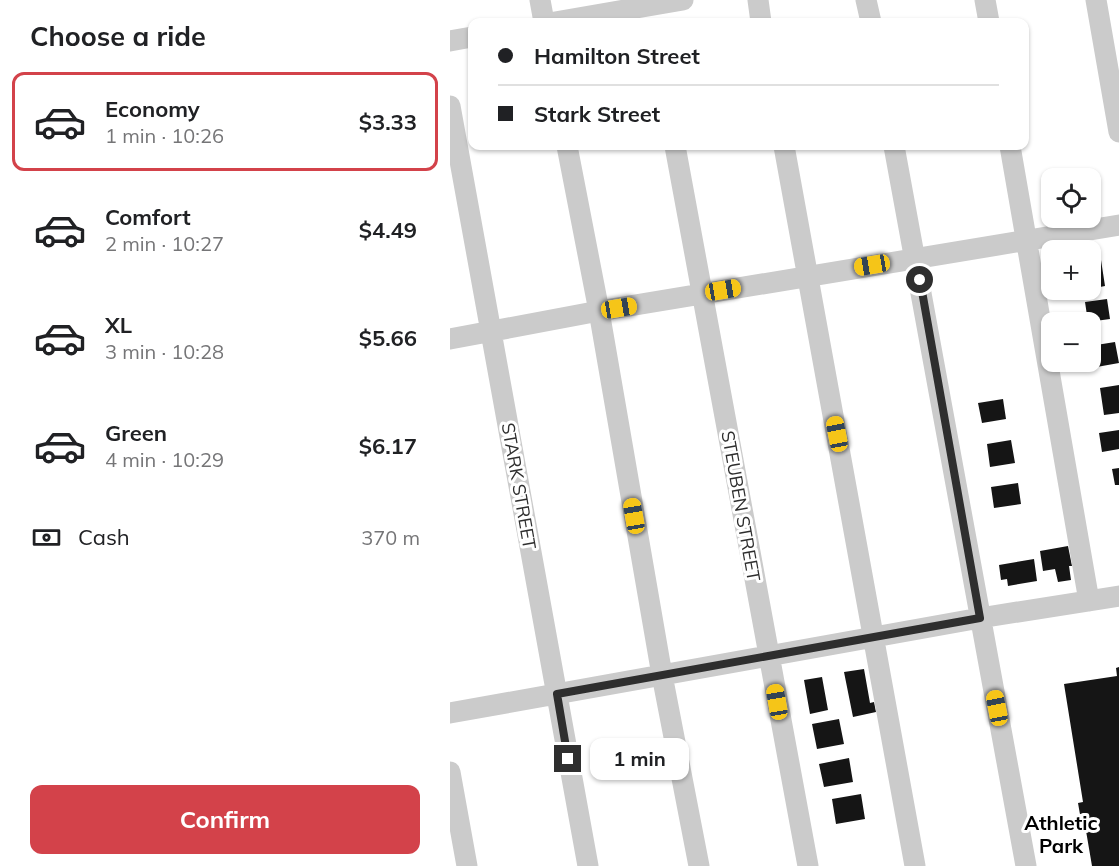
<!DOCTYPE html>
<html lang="en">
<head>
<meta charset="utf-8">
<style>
  :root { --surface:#fff; --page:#f2f2f2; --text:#202124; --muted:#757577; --line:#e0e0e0; --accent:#d3424a }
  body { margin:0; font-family:Mulish,sans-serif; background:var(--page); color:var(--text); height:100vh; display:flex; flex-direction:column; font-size:22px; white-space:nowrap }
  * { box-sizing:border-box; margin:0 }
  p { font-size:20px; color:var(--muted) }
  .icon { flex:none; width:33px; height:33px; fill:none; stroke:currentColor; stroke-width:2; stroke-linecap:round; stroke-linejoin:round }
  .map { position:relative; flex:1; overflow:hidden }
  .details { display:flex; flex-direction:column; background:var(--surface); width:450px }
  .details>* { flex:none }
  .hud { position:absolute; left:18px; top:18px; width:561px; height:132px; border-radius:12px; box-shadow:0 2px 4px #0004; display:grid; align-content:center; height:132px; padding:0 30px; background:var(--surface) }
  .buttons { position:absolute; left:591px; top:168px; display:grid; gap:12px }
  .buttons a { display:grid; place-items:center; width:60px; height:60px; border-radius:12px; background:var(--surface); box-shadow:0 2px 4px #0004; font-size:30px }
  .end { position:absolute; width:27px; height:27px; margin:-14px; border:8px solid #2e2e2e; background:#fff; box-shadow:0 0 0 3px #fff }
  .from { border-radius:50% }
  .bubble { position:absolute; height:42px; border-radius:12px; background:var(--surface); box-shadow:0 2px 4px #0004; font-size:20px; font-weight:700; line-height:42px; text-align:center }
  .car { position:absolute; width:18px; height:36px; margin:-18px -9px; border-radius:8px; box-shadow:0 0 4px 2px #0007; background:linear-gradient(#f5c518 24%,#345 0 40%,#f5c518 0 76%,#345 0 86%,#f5c518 0) }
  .hud b { display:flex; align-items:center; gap:21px; height:57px; font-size:22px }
  .hud b+b { border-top:2px solid var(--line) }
  .hud i { width:15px; height:15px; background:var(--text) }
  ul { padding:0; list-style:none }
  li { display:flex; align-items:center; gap:18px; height:99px; margin:0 12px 9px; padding:0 18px; border:3px solid transparent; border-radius:12px }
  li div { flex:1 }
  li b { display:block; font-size:22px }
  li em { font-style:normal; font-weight:700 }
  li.active { border-color:var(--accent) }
  li>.icon { width:54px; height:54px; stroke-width:1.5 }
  h2 { padding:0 30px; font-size:27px; line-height:72px }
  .pay { display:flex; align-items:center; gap:15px; height:66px; padding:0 30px; font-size:22px }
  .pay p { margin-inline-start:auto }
  .cta { display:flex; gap:12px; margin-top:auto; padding:12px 30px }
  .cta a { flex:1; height:69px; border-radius:12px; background:var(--accent); color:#fff; font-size:24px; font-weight:700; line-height:69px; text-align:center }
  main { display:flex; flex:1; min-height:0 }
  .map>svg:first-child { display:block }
  .building { fill:#151515 }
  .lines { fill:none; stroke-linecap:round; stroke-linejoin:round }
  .minor { stroke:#cbcbcb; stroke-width:21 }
  .route { stroke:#2e2e2e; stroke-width:8 }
  .labels { text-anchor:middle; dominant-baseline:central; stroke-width:6; stroke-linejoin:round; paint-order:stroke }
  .street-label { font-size:18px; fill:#2e2e2e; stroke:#fff }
  .neighbourhood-label { font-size:20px; font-weight:bold; fill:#000; stroke:#fff }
</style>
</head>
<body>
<main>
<section class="details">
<h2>Choose a ride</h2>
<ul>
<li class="active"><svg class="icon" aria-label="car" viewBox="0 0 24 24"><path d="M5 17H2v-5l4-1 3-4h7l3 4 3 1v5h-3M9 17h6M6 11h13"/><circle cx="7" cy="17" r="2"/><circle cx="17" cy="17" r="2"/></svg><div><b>Economy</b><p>1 min · 10:26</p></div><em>$3.33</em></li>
<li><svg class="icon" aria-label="car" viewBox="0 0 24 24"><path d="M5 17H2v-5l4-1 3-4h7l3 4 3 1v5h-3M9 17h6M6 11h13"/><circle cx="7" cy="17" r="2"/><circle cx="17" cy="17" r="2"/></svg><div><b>Comfort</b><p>2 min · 10:27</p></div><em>$4.49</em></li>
<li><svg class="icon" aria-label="car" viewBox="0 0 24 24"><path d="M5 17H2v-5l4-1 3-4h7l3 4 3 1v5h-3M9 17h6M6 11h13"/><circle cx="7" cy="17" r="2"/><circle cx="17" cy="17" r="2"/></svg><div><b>XL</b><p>3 min · 10:28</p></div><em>$5.66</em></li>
<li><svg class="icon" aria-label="car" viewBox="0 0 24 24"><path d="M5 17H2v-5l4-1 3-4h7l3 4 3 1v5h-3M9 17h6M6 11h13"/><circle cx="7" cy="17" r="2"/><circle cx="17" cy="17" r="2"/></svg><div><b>Green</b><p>4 min · 10:29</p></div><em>$6.17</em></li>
</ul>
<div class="pay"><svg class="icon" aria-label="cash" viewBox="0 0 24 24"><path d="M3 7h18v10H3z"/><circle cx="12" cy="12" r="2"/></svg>Cash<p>370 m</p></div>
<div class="cta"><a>Confirm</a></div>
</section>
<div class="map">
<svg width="669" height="866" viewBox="0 0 669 866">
  <rect width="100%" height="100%" fill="#fff"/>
  <path class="building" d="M 651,260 L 655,286 L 640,289 L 640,262 Z
    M 657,299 L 660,319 L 638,322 L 635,302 Z
    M 665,342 L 669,363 L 641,368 L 640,346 Z
    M 669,385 L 669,413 L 654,415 L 650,388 Z
    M 553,399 L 556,419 L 532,423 L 528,403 Z
    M 669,430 L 669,449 L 652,452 L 649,433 Z
    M 561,440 L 565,463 L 540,467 L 537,444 Z
    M 669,468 L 669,485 L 665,485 L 662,469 Z
    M 568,483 L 571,504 L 544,508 L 541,487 Z
    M 618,546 L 622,566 L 619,566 L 621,580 L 608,582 L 605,569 L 593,571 L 590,551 Z
    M 584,559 L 587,581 L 558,586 L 557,579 L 551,580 L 549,565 Z
    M 669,667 L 669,866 L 642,866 L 635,825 L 632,826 L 628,803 L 633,802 L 614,684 L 667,676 L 666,668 Z
    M 414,669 L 420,703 L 424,702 L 426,712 L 403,717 L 394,672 Z
    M 372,677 L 378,710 L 360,714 L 354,680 Z
    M 389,719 L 394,744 L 367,749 L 362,724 Z
    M 399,758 L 403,782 L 374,787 L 369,764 Z
    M 411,794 L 415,819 L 386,824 L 382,799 Z"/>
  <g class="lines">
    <path class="minor" d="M 90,0 L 94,22
      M 308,0 L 311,22
      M 416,0 L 421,22
      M 535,0 L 539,22
      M 646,0 L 669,132
      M 105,22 L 233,0
      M 0,41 L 22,37
      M 0,106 L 138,866
      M 117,146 L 149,311 L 212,675 L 249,866
      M 225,146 L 358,866
      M 334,146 L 465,866
      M 444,146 L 576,866
      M 560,146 L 639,601
      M 0,339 L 149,311 L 669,225
      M 0,713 L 530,618 L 669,596
      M 0,772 L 17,866"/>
  </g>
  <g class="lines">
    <path class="route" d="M 118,759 L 107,694 L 530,618 L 470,280"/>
  </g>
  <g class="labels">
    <g class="street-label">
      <text transform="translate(69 486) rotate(80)">STARK STREET</text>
      <text transform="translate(291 506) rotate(80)">STEUBEN STREET</text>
    </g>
    <g class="neighbourhood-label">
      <text x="611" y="822">Athletic<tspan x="611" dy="23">Park</tspan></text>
    </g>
  </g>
</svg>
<div class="buttons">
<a><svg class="icon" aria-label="locate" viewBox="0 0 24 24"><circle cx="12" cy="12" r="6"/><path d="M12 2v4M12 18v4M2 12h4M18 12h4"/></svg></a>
<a>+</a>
<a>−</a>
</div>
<i class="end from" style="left:470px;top:280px"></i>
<i class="end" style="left:118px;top:759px"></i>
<div class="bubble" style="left:140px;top:738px;width:99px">1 min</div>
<i class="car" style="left:422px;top:265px;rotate:260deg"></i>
<i class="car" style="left:273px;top:290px;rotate:80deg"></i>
<i class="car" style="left:169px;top:308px;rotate:81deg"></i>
<i class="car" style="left:387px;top:434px;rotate:349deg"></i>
<i class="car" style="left:184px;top:516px;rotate:350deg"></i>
<i class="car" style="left:327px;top:702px;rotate:350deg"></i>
<i class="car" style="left:547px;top:708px;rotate:349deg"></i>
<div class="hud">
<b><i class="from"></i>Hamilton Street</b>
<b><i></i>Stark Street</b>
</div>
</div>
</main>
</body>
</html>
